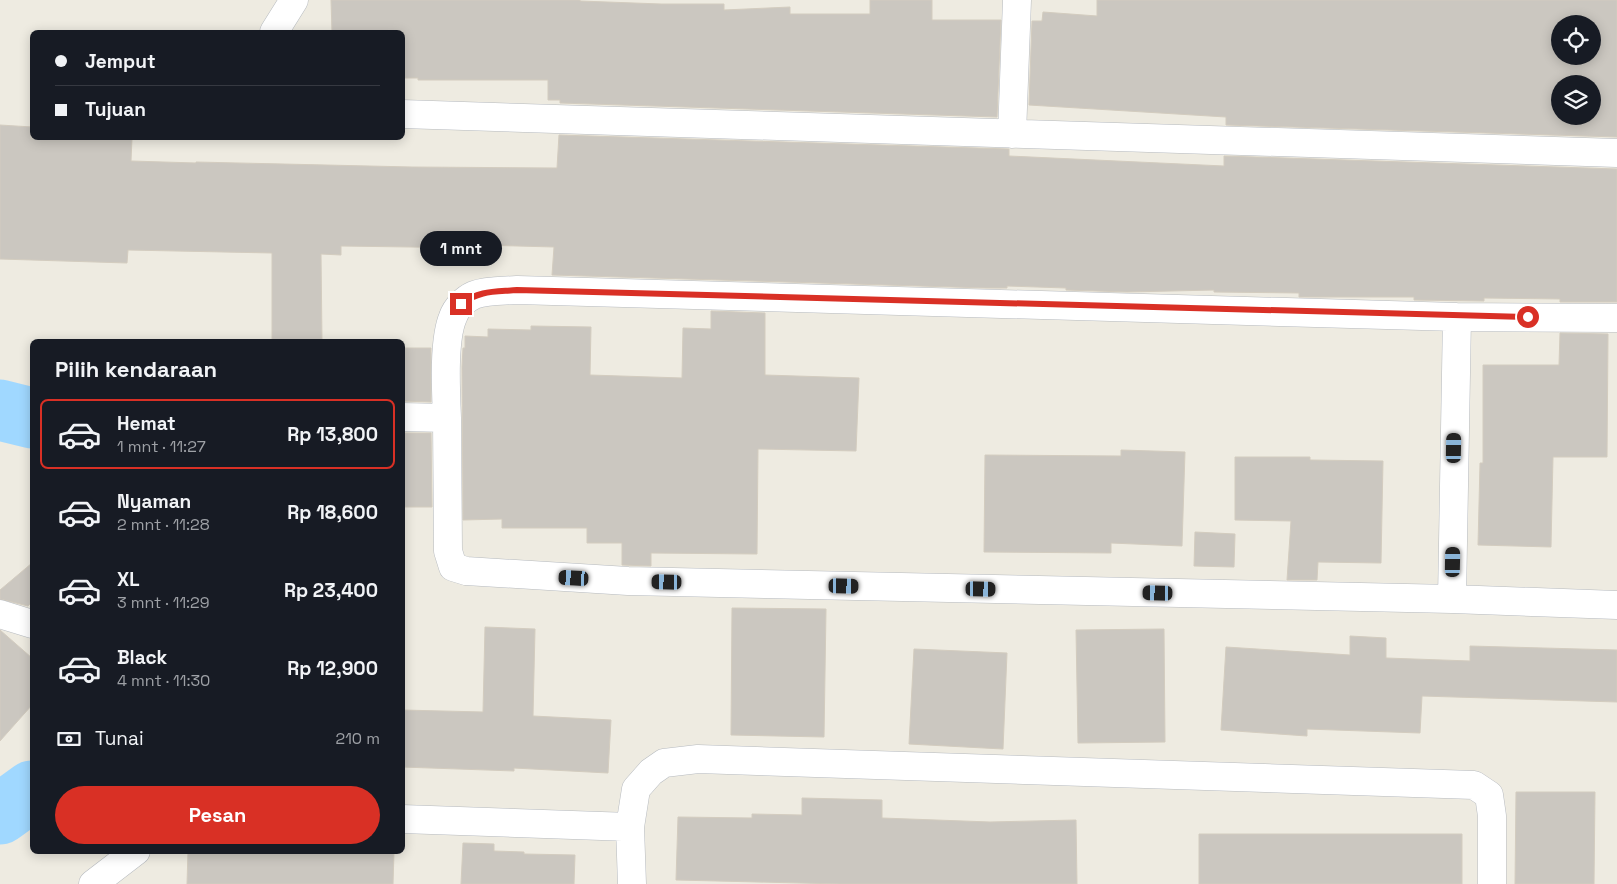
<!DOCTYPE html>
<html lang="id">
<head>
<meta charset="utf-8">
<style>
  :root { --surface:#171b24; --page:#20242c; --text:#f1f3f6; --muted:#9ea1a6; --line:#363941; --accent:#d93025 }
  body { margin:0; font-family:"Space Grotesk",sans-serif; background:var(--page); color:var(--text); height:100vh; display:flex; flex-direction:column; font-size:19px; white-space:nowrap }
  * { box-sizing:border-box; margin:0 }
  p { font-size:16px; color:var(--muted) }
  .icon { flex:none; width:28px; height:28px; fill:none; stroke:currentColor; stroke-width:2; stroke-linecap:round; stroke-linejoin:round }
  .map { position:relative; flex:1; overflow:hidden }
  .details { position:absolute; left:30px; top:339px; width:375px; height:515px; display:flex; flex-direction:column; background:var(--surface); border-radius:8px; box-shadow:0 2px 12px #0003 }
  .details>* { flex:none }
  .top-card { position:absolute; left:30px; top:30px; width:375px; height:110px; border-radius:8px; box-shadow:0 2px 12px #0003; display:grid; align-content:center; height:110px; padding:0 25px; background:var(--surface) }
  .fabs { position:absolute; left:1551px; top:15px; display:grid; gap:10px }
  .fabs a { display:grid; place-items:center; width:50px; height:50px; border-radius:50%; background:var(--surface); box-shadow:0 2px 12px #0003; font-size:25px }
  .end { position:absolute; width:22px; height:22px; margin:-11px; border:6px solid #d93025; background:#fff; box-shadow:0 0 0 2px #fff }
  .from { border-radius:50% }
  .bubble { position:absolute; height:35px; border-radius:18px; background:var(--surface); box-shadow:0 2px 12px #0003; font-size:16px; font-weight:600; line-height:35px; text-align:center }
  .car { position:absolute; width:15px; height:30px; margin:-15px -8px; border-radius:6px; box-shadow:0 0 4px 1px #0007; background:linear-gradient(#222 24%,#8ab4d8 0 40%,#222 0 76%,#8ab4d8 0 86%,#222 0) }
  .top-card b { display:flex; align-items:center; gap:18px; height:48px; font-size:19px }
  .top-card b+b { border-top:1px solid var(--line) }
  .top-card i { width:12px; height:12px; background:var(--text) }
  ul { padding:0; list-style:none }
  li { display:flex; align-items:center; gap:15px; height:70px; margin:0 10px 8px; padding:0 15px; border:2px solid transparent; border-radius:8px }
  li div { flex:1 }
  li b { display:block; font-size:19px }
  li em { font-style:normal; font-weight:600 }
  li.on { border-color:var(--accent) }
  li>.icon { width:45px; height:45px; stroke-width:1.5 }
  h2 { padding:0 25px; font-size:22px; line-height:60px }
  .pay { display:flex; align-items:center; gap:12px; height:55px; padding:0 25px; font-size:19px }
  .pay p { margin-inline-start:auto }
  .cta { display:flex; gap:10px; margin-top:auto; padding:10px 25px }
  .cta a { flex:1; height:58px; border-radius:30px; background:var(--accent); color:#fff; font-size:20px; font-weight:600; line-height:58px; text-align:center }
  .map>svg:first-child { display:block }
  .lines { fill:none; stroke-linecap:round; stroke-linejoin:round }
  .river { stroke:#a0d8ff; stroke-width:61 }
  .building { fill:#cbc7c0; stroke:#d3ccbf; fill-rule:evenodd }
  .minor-casing { stroke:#b6babf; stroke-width:29 }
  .minor { stroke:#fff; stroke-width:28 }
  .route { stroke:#d93025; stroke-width:6 }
</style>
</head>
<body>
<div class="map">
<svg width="1617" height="884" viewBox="0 0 1617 884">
  <rect width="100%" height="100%" fill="#eeebe1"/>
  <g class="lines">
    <path class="river" d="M 0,410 L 32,418
      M 0,814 L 32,791"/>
  </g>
  <path class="building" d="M 331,0 L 580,0 L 580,1 L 661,4 L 724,4 L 724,10 L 790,7 L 790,14 L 870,14 L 870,0 L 932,0 L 932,20 L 1001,20 L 997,117 L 560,103 L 560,100 L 548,100 L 548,80 L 418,80 L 418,78 L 402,78 L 402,32 L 332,32 Z
    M 1097,0 L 1617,0 L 1617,137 L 1226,125 L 1226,117 L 1029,105 L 1032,21 L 1042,21 L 1043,12 L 1097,16 ZM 1560,24 L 1592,24 L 1592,56 L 1560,56 ZM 1560,84 L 1592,84 L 1592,116 L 1560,116 Z
    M 0,125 L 32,127 L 32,138 L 132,138 L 131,161 L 196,163 L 196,162 L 412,167 L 557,168 L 559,135 L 1009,149 L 1009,156 L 1224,166 L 1224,156 L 1617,169 L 1617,302 L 1560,302 L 1560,299 L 1484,298 L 1484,301 L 1414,300 L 1414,297 L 1299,297 L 1299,293 L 1214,292 L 1214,290 L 1127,292 L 1066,290 L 1066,288 L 1007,286 L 1007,288 L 986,288 L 552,275 L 554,247 L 480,245 L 480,248 L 341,246 L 341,255 L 321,254 L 322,341 L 272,341 L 272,253 L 128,250 L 127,263 L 0,259 Z
    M 711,311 L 765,313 L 765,375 L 859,378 L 856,451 L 758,449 L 757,554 L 651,553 L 651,566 L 622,565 L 622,543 L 587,543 L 587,528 L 502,528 L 502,519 L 463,520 L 462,367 L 463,348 L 465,348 L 465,336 L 488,337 L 488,329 L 531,330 L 531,326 L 591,327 L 590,375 L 682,378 L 683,328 L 711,329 Z
    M 1560,333 L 1608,334 L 1607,457 L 1553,457 L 1551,547 L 1478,545 L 1480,463 L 1483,463 L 1483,365 L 1559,365 Z
    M 402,348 L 431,348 L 431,402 L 402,401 Z
    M 402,433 L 431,433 L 432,507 L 402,507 Z
    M 1121,450 L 1185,452 L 1182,546 L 1111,543 L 1111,553 L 984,552 L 985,455 L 1121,456 Z
    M 1235,457 L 1310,457 L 1310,460 L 1383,461 L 1381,563 L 1318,562 L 1317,580 L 1287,580 L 1291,521 L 1235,520 Z
    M 1195,532 L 1235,534 L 1234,567 L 1194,566 Z
    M 32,563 L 32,602 L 28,606 L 0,599 L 0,590 Z
    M 732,608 L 826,609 L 824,737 L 731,735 Z
    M 485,627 L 535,629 L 533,716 L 611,720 L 608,773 L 514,768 L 514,771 L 402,767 L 402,710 L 483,712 Z
    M 1164,629 L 1165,742 L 1078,743 L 1076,630 Z
    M 0,630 L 32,658 L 32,705 L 0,741 Z
    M 1350,636 L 1386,638 L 1386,658 L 1470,661 L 1470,646 L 1617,650 L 1617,702 L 1422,696 L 1420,733 L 1307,729 L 1307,736 L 1221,730 L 1226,647 L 1350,655 Z
    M 914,649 L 1007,653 L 1003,749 L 909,744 Z
    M 1516,792 L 1595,792 L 1594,884 L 1515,884 Z
    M 802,798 L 882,800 L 882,818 L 990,822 L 1076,820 L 1077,884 L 841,884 L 676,880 L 678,817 L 752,818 L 752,814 L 802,815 Z
    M 1199,834 L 1462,834 L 1462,884 L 1199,884 Z
    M 463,843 L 494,844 L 494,851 L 524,852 L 524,854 L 575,855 L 574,884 L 461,884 Z
    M 188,851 L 394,852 L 393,884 L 187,884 Z"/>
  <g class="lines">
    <g class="minor-casing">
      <path id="minor" d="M 274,32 L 294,0
        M 402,114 L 1617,153
        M 1012,134 L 1017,0
        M 402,417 L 447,418 C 446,392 443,340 453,317 C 456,308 465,299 474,295 C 487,290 503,291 517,290 L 1457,317 L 1617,318
        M 447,418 L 448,551 L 453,567 L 466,571 L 628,581 L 1452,599 L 1617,605
        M 1452,599 L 1457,317
        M 0,614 L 32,624
        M 402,819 L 630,827 L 636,789 L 651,772 L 664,763 L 698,759 L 1474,785 L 1489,795 L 1492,816 L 1492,884
        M 630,827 L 632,884
        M 93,884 L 136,851"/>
    </g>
    <use href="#minor" class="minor"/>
  </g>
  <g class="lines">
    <path class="route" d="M 461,304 C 480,290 495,292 517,290 L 1528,317"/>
  </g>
</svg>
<div class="fabs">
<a><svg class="icon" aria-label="locate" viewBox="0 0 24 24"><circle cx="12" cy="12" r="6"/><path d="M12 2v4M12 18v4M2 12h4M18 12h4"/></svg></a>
<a><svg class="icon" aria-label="layers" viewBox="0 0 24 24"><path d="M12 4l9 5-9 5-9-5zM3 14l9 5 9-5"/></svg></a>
</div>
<i class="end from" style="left:1528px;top:317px"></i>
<i class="end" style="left:461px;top:304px"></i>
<div class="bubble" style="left:420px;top:231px;width:82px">1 mnt</div>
<i class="car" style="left:1454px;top:448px;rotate:1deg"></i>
<i class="car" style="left:1453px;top:562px;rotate:1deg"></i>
<i class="car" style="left:574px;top:578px;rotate:273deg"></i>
<i class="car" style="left:667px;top:582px;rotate:271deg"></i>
<i class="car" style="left:844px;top:586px;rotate:91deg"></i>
<i class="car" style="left:981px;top:589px;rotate:91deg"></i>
<i class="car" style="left:1158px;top:593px;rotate:271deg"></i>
<div class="top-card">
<b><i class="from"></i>Jemput</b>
<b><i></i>Tujuan</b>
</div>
<section class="details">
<h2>Pilih kendaraan</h2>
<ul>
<li class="on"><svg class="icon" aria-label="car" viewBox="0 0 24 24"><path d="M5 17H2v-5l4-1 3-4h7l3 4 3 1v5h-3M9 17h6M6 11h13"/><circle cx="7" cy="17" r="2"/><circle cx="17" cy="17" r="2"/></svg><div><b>Hemat</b><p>1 mnt · 11:27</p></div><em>Rp 13,800</em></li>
<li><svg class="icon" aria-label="car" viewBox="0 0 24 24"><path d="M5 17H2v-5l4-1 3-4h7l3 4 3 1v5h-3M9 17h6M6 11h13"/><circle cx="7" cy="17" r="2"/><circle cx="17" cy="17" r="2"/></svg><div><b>Nyaman</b><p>2 mnt · 11:28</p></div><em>Rp 18,600</em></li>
<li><svg class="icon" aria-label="car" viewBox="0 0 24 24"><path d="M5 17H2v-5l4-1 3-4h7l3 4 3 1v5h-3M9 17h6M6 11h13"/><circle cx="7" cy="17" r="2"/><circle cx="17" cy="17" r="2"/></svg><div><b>XL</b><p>3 mnt · 11:29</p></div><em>Rp 23,400</em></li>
<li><svg class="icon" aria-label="car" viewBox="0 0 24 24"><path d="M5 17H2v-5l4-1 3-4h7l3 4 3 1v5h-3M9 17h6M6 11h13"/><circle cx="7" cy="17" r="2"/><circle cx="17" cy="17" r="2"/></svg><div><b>Black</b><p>4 mnt · 11:30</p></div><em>Rp 12,900</em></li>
</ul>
<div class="pay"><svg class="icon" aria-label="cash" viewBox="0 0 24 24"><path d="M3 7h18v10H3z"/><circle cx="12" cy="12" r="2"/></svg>Tunai<p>210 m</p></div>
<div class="cta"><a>Pesan</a></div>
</section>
</div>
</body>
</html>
